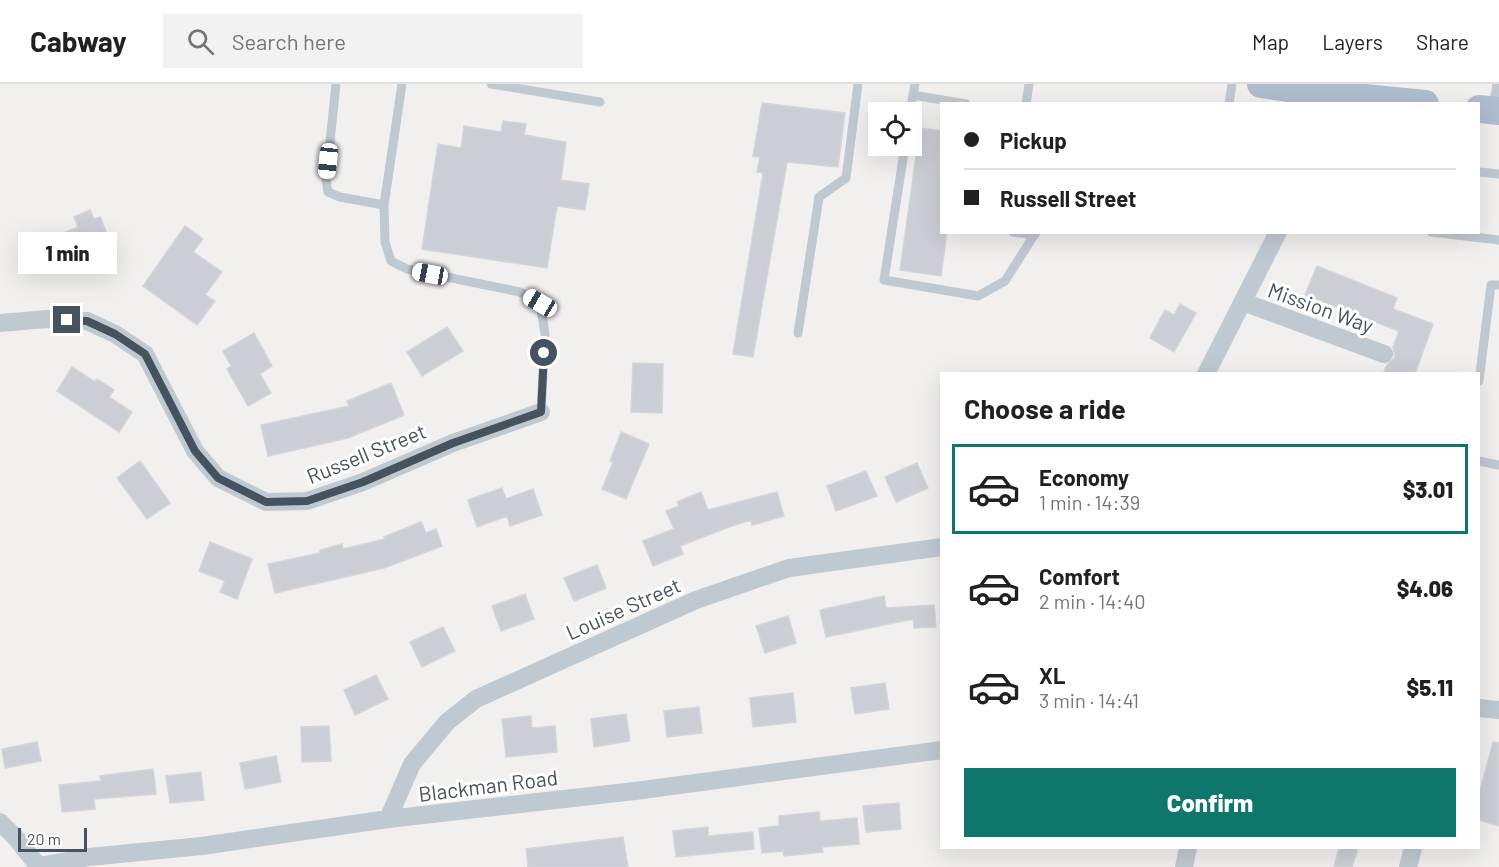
<!DOCTYPE html>
<html lang="en">
<head>
<meta charset="utf-8">
<style>
  :root { --surface:#fff; --page:#f2f2f2; --text:#202124; --muted:#757577; --line:#e0e0e0; --accent:#0f766e }
  body { margin:0; font-family:Barlow,sans-serif; background:var(--page); color:var(--text); height:100vh; display:flex; flex-direction:column; font-size:22px; white-space:nowrap }
  * { box-sizing:border-box; margin:0 }
  p { font-size:20px; color:var(--muted) }
  .icon { flex:none; width:33px; height:33px; fill:none; stroke:currentColor; stroke-width:2; stroke-linecap:round; stroke-linejoin:round }
  .map { position:relative; flex:1; overflow:hidden }
  .drawer { position:absolute; left:940px; top:288px; width:540px; height:477px; display:flex; flex-direction:column; background:var(--surface); border-radius:0px; box-shadow:0 6px 24px #0002 }
  .drawer>* { flex:none }
  .top-card { position:absolute; left:940px; top:18px; width:540px; height:132px; border-radius:0px; box-shadow:0 6px 24px #0002; display:grid; align-content:center; height:132px; padding:0 24px; background:var(--surface) }
  .buttons { position:absolute; left:868px; top:18px; display:grid; gap:12px }
  .buttons a { display:grid; place-items:center; width:54px; height:54px; border-radius:0px; background:var(--surface); box-shadow:0 6px 24px #0002; font-size:30px }
  .scale { position:absolute; left:18px; bottom:15px; width:69px; box-sizing:border-box; padding-left:6px; border:3px solid #46525e; border-top:0; font-size:16px; line-height:21px; white-space:nowrap; color:#46525e; -webkit-text-stroke:4px #fff; paint-order:stroke }
  .end { position:absolute; width:27px; height:27px; margin:-14px; border:8px solid #46525e; background:#fff; box-shadow:0 0 0 3px #fff }
  .from { border-radius:50% }
  .bubble { position:absolute; height:42px; border-radius:0px; background:var(--surface); box-shadow:0 6px 24px #0002; font-size:20px; font-weight:800; line-height:42px; text-align:center }
  .car { position:absolute; width:18px; height:36px; margin:-18px -9px; border-radius:8px; box-shadow:0 0 4px 2px #0007; background:linear-gradient(#fff 24%,#345 0 40%,#fff 0 76%,#345 0 86%,#fff 0) }
  .top-card b { display:flex; align-items:center; gap:21px; height:57px; font-size:22px }
  .top-card b+b { border-top:2px solid var(--line) }
  .top-card i { width:15px; height:15px; background:var(--text) }
  ul { padding:0; list-style:none }
  li { display:flex; align-items:center; gap:18px; height:90px; margin:0 12px 9px; padding:0 12px; border:3px solid transparent; border-radius:0px }
  li div { flex:1 }
  li b { display:block; font-size:22px }
  li em { font-style:normal; font-weight:800 }
  li.on { border-color:var(--accent) }
  li>.icon { width:54px; height:54px; stroke-width:1.5 }
  h2 { padding:0 24px; font-size:27px; line-height:72px }
  .button { display:flex; gap:12px; margin-top:auto; padding:12px 24px }
  .button a { flex:1; height:69px; border-radius:0px; background:var(--accent); color:#fff; font-size:24px; font-weight:800; line-height:69px; text-align:center }
  header { display:flex; align-items:center; gap:36px; box-sizing:border-box; height:84px; padding:0 30px; background:var(--surface); border-bottom:2px solid var(--line) }
  header strong { font-size:28px }
  nav { display:flex; gap:33px; margin-inline-start:auto; font-size:21px }
  .search { width:420px; height:54px; background:var(--page); display:flex; align-items:center; gap:15px; box-sizing:border-box; padding:0 21px; border-radius:0px; color:var(--muted); font-size:22px }
  .map>svg:first-child { display:block }
  .building { fill:#cbced4; stroke:#d3d5db; stroke-width:1.5 }
  .lines { fill:none; stroke-linecap:round; stroke-linejoin:round }
  .service { stroke:#bfc9d2; stroke-width:9 }
  .minor { stroke:#bfc9d2; stroke-width:18 }
  .primary { stroke:#aebdcf; stroke-width:28 }
  .route { stroke:#46525e; stroke-width:8 }
  .labels { text-anchor:middle; dominant-baseline:central; stroke-width:6; stroke-linejoin:round; paint-order:stroke }
  .street-label { font-size:21px; fill:#46525e; stroke:#fff }
</style>
</head>
<body>
<header>
<strong>Cabway</strong>
<div class="search"><svg class="icon" aria-label="search" viewBox="0 0 24 24"><circle cx="10" cy="10" r="6"/><path d="M15 15l6 6"/></svg>Search here</div>
<nav><a>Map</a><a>Layers</a><a>Share</a></nav>
</header>
<div class="map">
<svg width="1499" height="783" viewBox="0 0 1499 783">
  <rect width="100%" height="100%" fill="#f2efef"/>
  <path class="building" d="M 762,19 L 845,29 L 838,83 L 787,78 L 753,273 L 733,270 L 763,89 L 757,88 L 760,73 L 753,72 Z
    M 503,37 L 526,40 L 524,51 L 566,58 L 561,96 L 589,100 L 585,126 L 557,122 L 547,184 L 422,165 L 438,60 L 461,64 L 464,42 L 501,48 Z
    M 920,44 L 942,47 L 942,148 L 947,148 L 941,192 L 900,186 Z
    M 90,126 L 94,135 L 100,133 L 112,161 L 68,180 L 56,152 L 78,143 L 74,133 Z
    M 185,142 L 203,155 L 193,168 L 222,188 L 205,211 L 215,217 L 197,241 L 143,202 Z
    M 1317,182 L 1397,214 L 1393,225 L 1433,240 L 1415,290 L 1383,290 L 1387,281 L 1395,273 L 1393,263 L 1399,247 L 1305,211 Z
    M 1180,220 L 1196,229 L 1174,268 L 1150,254 L 1165,226 L 1174,231 Z
    M 447,243 L 463,267 L 422,292 L 407,268 Z
    M 254,249 L 272,282 L 260,290 L 271,309 L 248,322 L 227,285 L 231,282 L 223,267 Z
    M 633,279 L 663,280 L 662,329 L 631,328 Z
    M 72,283 L 95,298 L 97,295 L 114,306 L 109,313 L 132,328 L 119,348 L 57,307 Z
    M 391,299 L 404,331 L 348,354 L 268,372 L 261,341 L 349,322 L 347,317 Z
    M 621,348 L 649,360 L 626,415 L 602,405 L 613,378 L 610,377 Z
    M 140,377 L 170,419 L 147,435 L 117,394 Z
    M 917,379 L 928,404 L 896,418 L 885,393 Z
    M 866,387 L 877,412 L 836,427 L 827,402 Z
    M 502,404 L 506,415 L 533,405 L 542,431 L 510,442 L 507,432 L 477,443 L 468,416 Z
    M 701,408 L 708,426 L 777,408 L 784,432 L 752,441 L 751,436 L 729,443 L 680,462 L 683,470 L 653,482 L 643,457 L 674,445 L 666,427 L 679,422 L 677,418 Z
    M 421,438 L 426,449 L 436,445 L 442,462 L 384,484 L 275,509 L 268,480 L 320,469 L 320,466 L 342,460 L 343,465 L 385,455 L 384,453 Z
    M 210,458 L 252,475 L 237,515 L 220,508 L 225,497 L 199,487 Z
    M 597,481 L 606,504 L 574,517 L 564,494 Z
    M 525,510 L 534,535 L 501,547 L 492,522 Z
    M 884,512 L 886,524 L 934,521 L 936,543 L 914,544 L 913,535 L 826,553 L 820,526 Z
    M 788,532 L 796,559 L 765,569 L 756,542 Z
    M 443,543 L 455,567 L 422,583 L 410,558 Z
    M 376,591 L 388,615 L 355,631 L 344,606 Z
    M 885,599 L 889,625 L 855,630 L 851,604 Z
    M 793,609 L 796,638 L 753,643 L 750,614 Z
    M 699,623 L 702,649 L 667,653 L 664,627 Z
    M 626,630 L 630,657 L 594,663 L 591,635 Z
    M 531,632 L 532,644 L 555,642 L 557,668 L 506,673 L 502,635 Z
    M 329,642 L 331,677 L 302,678 L 301,643 Z
    M 37,658 L 41,677 L 5,684 L 2,665 Z
    M 1493,658 L 1499,659 L 1499,742 L 1479,736 L 1479,710 Z
    M 276,672 L 281,698 L 245,705 L 240,679 Z
    M 153,685 L 156,710 L 94,715 L 95,725 L 62,728 L 59,701 L 101,697 L 100,692 Z
    M 201,688 L 204,716 L 170,719 L 166,692 Z
    M 899,719 L 901,745 L 866,748 L 863,722 Z
    M 819,728 L 820,737 L 857,734 L 859,760 L 822,763 L 823,768 L 784,772 L 783,767 L 762,769 L 759,744 L 779,742 L 779,732 Z
    M 708,743 L 708,752 L 753,748 L 754,765 L 676,773 L 673,747 Z
    M 623,753 L 628,783 L 528,783 L 526,765 Z
    M 1339,764 L 1358,764 L 1352,783 L 1334,783 Z"/>
  <g class="lines">
    <path class="service" d="M 336,0 L 326,96 L 328,108 L 340,113 L 384,121 L 402,0
      M 491,0 L 600,18
      M 913,11 L 966,20
      M 1026,20 L 1029,0
      M 1229,20 L 1232,0
      M 1493,24 L 1497,0
      M 910,28 L 915,0
      M 905,62 L 884,196 L 978,212 L 1005,197 L 1036,148
      M 1479,88 L 1499,90
      M 384,121 L 385,158 L 391,177 L 407,185 L 520,208 L 540,219 L 545,250 L 541,328
      M 1013,148 L 1035,151
      M 1431,148 L 1499,156
      M 798,249 L 819,113 L 846,94 L 858,0
      M 1479,297 L 1491,201 L 1499,201
      M 1479,377 L 1499,381"/>
    <path class="minor" d="M 1243,218 L 1384,270
      M 0,239 L 47,235 L 87,237 L 115,250 L 145,270 L 195,367 L 218,394 L 266,418 L 307,417 L 363,398 L 453,359 L 541,328
      M 1206,290 L 1278,148
      M 1479,624 L 1499,626
      M 388,735 L 412,680 L 447,638 L 476,615 L 696,516 L 789,484 L 942,463
      M 0,738 L 16,754 L 39,783
      M 39,782 L 89,773 L 202,762 L 388,735 L 635,707 L 942,666
      M 1184,783 L 1188,764
      M 1408,783 L 1413,764"/>
    <path class="primary" d="M 1261,0 L 1345,12 L 1425,20
      M 1479,25 L 1499,27"/>
  </g>
  <g class="lines">
    <path class="route" d="M 67,236 L 87,237 L 115,250 L 145,270 L 195,367 L 218,394 L 266,418 L 307,417 L 363,398 L 453,359 L 541,328 L 544,269"/>
  </g>
  <g class="labels">
    <g class="street-label">
      <text transform="translate(1321 223) rotate(20)">Mission Way</text>
      <text transform="translate(366 369) rotate(-22)">Russell Street</text>
      <text transform="translate(623 524) rotate(-24)">Louise Street</text>
      <text transform="translate(488 701) rotate(-7)">Blackman Road</text>
    </g>
  </g>
</svg>
<div class="buttons">
<a><svg class="icon" aria-label="locate" viewBox="0 0 24 24"><circle cx="12" cy="12" r="6"/><path d="M12 2v4M12 18v4M2 12h4M18 12h4"/></svg></a>
</div>
<div class="scale">20 m</div>
<i class="end from" style="left:544px;top:269px"></i>
<i class="end" style="left:67px;top:236px"></i>
<div class="bubble" style="left:18px;top:148px;width:99px">1 min</div>
<i class="car" style="left:328px;top:77px;rotate:186deg"></i>
<i class="car" style="left:430px;top:190px;rotate:281deg"></i>
<i class="car" style="left:540px;top:219px;rotate:300deg"></i>
<div class="top-card">
<b><i class="from"></i>Pickup</b>
<b><i></i>Russell Street</b>
</div>
<section class="drawer">
<h2>Choose a ride</h2>
<ul>
<li class="on"><svg class="icon" aria-label="car" viewBox="0 0 24 24"><path d="M5 17H2v-5l4-1 3-4h7l3 4 3 1v5h-3M9 17h6M6 11h13"/><circle cx="7" cy="17" r="2"/><circle cx="17" cy="17" r="2"/></svg><div><b>Economy</b><p>1 min · 14:39</p></div><em>$3.01</em></li>
<li><svg class="icon" aria-label="car" viewBox="0 0 24 24"><path d="M5 17H2v-5l4-1 3-4h7l3 4 3 1v5h-3M9 17h6M6 11h13"/><circle cx="7" cy="17" r="2"/><circle cx="17" cy="17" r="2"/></svg><div><b>Comfort</b><p>2 min · 14:40</p></div><em>$4.06</em></li>
<li><svg class="icon" aria-label="car" viewBox="0 0 24 24"><path d="M5 17H2v-5l4-1 3-4h7l3 4 3 1v5h-3M9 17h6M6 11h13"/><circle cx="7" cy="17" r="2"/><circle cx="17" cy="17" r="2"/></svg><div><b>XL</b><p>3 min · 14:41</p></div><em>$5.11</em></li>
</ul>
<div class="button"><a>Confirm</a></div>
</section>
</div>
</body>
</html>
